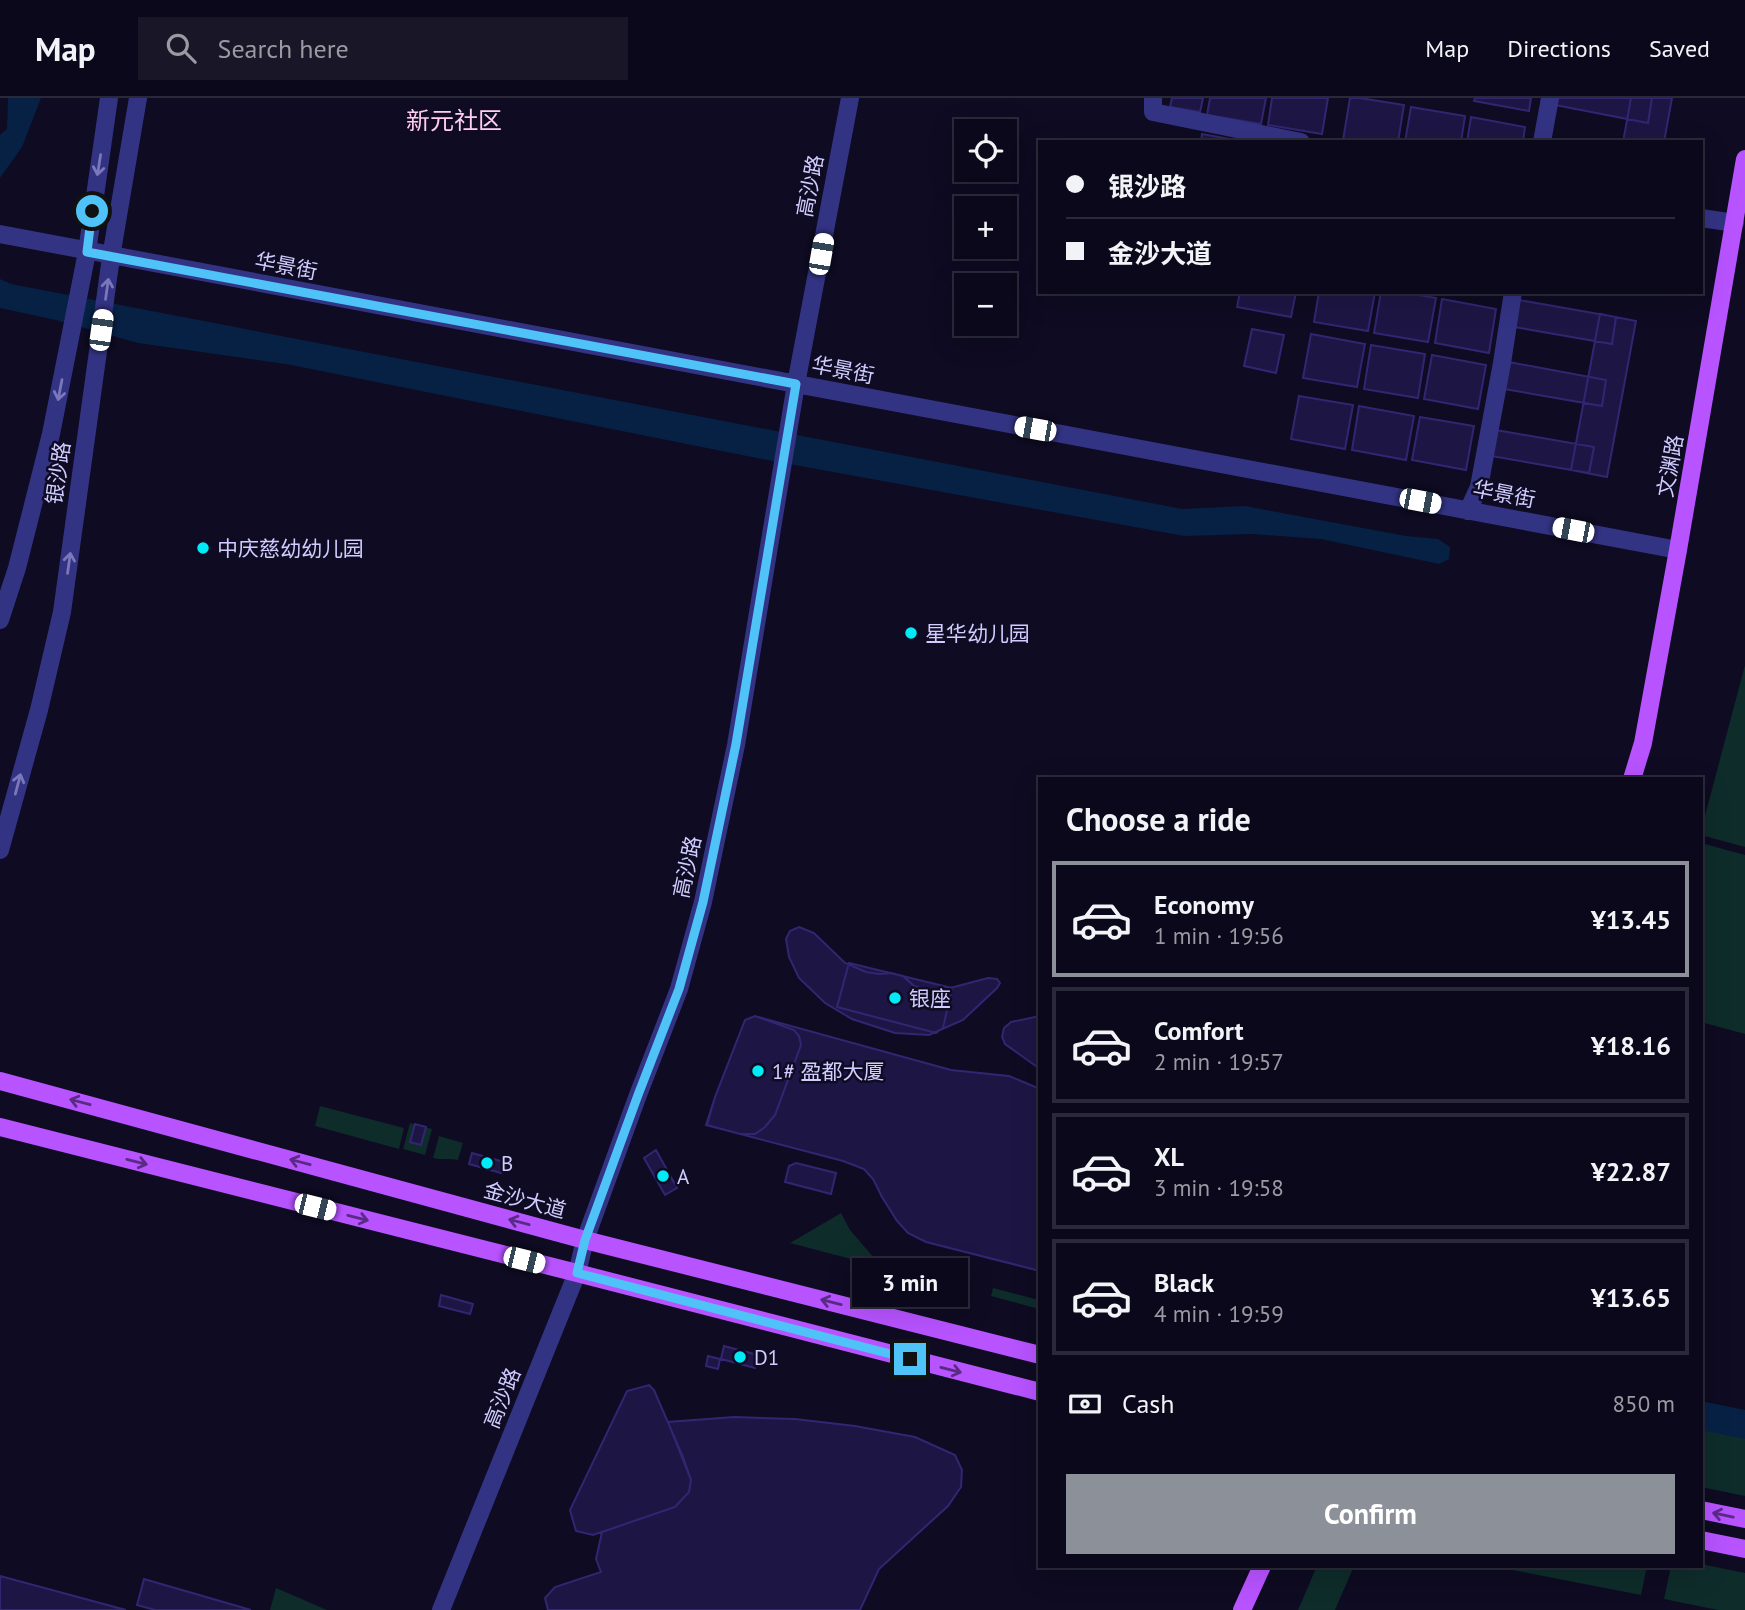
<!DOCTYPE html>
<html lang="en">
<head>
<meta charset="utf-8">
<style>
  :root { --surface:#0a081a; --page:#181627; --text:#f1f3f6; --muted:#999aa2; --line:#2a2939; --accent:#8c9099 }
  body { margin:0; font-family:"PT Sans","Noto Sans SC",sans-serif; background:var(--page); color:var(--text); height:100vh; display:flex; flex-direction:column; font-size:26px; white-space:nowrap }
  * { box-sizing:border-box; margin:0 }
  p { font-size:23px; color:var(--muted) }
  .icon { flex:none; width:38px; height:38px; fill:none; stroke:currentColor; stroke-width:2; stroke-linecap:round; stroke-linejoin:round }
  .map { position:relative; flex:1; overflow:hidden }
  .sheet { position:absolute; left:1038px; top:679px; width:665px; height:791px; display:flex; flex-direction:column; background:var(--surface); border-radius:0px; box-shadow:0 7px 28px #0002,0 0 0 2px var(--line) }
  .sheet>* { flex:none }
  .hud { position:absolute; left:1038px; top:42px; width:665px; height:154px; border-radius:0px; box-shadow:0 7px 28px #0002,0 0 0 2px var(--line); display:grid; align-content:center; height:154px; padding:0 28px; background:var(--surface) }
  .tools { position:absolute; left:954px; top:21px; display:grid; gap:14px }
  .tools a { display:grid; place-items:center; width:63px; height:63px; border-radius:0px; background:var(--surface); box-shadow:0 7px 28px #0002,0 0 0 2px var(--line); font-size:35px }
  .end { position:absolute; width:32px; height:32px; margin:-16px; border:9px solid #4fc3f7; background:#111; box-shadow:0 0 0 4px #111 }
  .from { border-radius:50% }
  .bubble { position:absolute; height:49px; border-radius:0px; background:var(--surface); box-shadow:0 7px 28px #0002,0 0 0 2px var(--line); font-size:23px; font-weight:600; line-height:49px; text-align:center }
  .car { position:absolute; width:21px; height:42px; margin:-21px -10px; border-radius:9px; box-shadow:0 0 5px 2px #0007; background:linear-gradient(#fff 24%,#345 0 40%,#fff 0 76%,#345 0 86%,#fff 0) }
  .hud b { display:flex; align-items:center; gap:24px; height:66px; font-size:26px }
  .hud b+b { border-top:2px solid var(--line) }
  .hud i { width:18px; height:18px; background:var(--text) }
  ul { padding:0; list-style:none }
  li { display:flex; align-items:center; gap:21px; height:116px; margin:0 14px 10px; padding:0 14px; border:4px solid var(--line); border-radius:0px }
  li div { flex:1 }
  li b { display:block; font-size:26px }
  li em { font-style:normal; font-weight:600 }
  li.selected { border-color:var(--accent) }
  li>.icon { width:63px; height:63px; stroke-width:1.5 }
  h2 { padding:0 28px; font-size:32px; line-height:84px }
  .pay { display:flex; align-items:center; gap:18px; height:77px; padding:0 28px; font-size:26px }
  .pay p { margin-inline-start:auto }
  .cta { display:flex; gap:14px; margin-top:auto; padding:14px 28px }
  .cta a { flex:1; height:80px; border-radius:0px; background:var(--accent); color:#fff; font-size:28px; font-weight:600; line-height:80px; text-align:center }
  header { display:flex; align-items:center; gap:42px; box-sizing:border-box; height:98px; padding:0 35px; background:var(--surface); border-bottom:2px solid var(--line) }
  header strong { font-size:33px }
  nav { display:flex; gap:38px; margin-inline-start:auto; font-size:24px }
  .search { width:490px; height:63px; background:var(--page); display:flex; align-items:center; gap:18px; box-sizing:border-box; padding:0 24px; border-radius:0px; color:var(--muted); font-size:26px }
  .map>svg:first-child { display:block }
  .green { fill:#0e2c2a }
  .water { fill:#072145 }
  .building { fill:#1d1644; stroke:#322672; stroke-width:2 }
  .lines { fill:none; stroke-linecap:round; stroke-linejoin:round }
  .minor { stroke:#333384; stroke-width:18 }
  .major { stroke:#b753ff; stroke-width:18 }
  .oneway { stroke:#7a78bb }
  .oneway2 { stroke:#5a2b85 }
  .route { stroke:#4fc3f7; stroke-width:9 }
  .poi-dot { fill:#00eaf7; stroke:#0e0b22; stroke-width:2.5 }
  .labels { text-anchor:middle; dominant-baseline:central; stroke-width:5; stroke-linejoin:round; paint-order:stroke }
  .street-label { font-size:21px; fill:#d0ccff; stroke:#0e0b22 }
  .poi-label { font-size:21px; fill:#d0ccff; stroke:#0e0b22; text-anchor:start }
  .quarter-label { font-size:24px; fill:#ffceef; stroke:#0e0b22 }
</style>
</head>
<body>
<header>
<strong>Map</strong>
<div class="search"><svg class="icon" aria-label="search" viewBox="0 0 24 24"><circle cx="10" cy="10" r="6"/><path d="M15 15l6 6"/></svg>Search here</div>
<nav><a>Map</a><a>Directions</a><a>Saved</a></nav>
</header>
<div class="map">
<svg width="1745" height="1512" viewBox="0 0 1745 1512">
  <rect width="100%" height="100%" fill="#0e0b22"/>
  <path class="green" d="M 1745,567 L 1745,749 L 1701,737 L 1701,733 Z
    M 1701,745 L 1745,757 L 1745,936 L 1701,924 Z
    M 320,1008 L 404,1030 L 399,1051 L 315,1028 Z
    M 410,1025 L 432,1031 L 425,1057 L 403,1051 Z
    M 439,1038 L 463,1045 L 458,1062 C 449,1060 442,1062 433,1060 Z
    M 841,1115 L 850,1132 L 874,1160 L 870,1166 L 790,1145 Z
    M 894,1160 L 902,1166 L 926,1173 L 924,1180 L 885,1170 L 887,1164 Z
    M 993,1190 L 1039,1202 L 1039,1211 L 991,1198 Z
    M 1701,1323 L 1745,1333 L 1745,1398 L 1701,1389 Z
    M 1701,1466 L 1745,1475 L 1745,1512 L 1718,1512 L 1664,1501 L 1671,1468 L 1701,1468 Z
    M 1317,1468 L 1354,1468 L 1335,1512 L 1298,1512 Z
    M 1492,1468 L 1647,1468 L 1641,1497 Z
    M 276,1490 L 327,1512 L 270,1512 Z"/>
  <path class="water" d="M 8,0 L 41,0 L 22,49 L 0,80 L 0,37 L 7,31 Z
    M 0,181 L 11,186 L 1182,411 L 1245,408 L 1406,438 L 1438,441 L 1450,449 L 1449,461 L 1439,466 L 1321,441 L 1251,436 L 1184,438 L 757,360 L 286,266 L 138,245 L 56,222 L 0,210 Z
    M 1701,1303 L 1745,1312 L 1745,1341 L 1701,1332 Z"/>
  <path class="building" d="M 1172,0 L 1203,0 L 1200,14 L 1170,9 Z
    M 1210,0 L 1266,0 L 1261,26 L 1207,17 Z
    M 1272,0 L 1328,0 L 1322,36 L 1268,27 Z
    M 1350,0 L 1360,0 L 1404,7 L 1398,44 L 1352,44 L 1343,42 Z
    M 1475,0 L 1531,0 L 1529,13 L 1474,3 Z
    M 1557,0 L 1652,0 L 1648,25 L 1555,7 Z
    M 1631,0 L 1672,0 L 1664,44 L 1623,44 Z
    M 1411,9 L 1465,18 L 1461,44 L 1405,44 Z
    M 1471,19 L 1525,29 L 1523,44 L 1467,44 Z
    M 1202,36 L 1246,44 L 1201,44 Z
    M 1240,194 L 1296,194 L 1291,219 L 1237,209 Z
    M 1319,194 L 1375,194 L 1368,233 L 1314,224 Z
    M 1381,194 L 1401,194 L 1436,200 L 1428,244 L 1374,235 Z
    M 1442,201 L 1496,211 L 1489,255 L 1435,245 Z
    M 1519,202 L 1616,219 L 1612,246 L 1514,229 Z
    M 1600,216 L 1636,223 L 1607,379 L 1571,372 Z
    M 1252,231 L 1284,237 L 1276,275 L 1244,268 Z
    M 1311,236 L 1365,246 L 1357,289 L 1303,280 Z
    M 1371,247 L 1425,256 L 1418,300 L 1364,291 Z
    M 1432,257 L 1486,267 L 1478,311 L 1424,301 Z
    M 1509,264 L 1606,282 L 1602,308 L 1504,291 Z
    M 1299,298 L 1353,307 L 1345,351 L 1291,341 Z
    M 1359,308 L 1414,318 L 1406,362 L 1352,352 Z
    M 1420,319 L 1474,328 L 1466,372 L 1412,362 Z
    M 1496,332 L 1594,349 L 1589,375 L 1491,358 Z
    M 799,829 L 814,835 L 845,865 L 866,874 L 879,876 L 891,875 L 903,878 L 914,888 L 935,894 L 988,880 L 997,881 L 1000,885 L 997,890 L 963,922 L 929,937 L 895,935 L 852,921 L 825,905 L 799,880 L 789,859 L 786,841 L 790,833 Z
    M 849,865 L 952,890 L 943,930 L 936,935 L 837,909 Z
    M 755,918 L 951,972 L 1009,978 L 1040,991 L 1040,1173 L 926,1144 L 908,1135 L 897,1123 L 882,1099 L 873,1081 L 864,1071 L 843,1063 L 706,1027 L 715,999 L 745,922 Z
    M 755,918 L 794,932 L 799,938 L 801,947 L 775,1017 L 765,1029 L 755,1036 L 740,1036 L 707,1027 L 715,999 L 745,922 Z
    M 1040,918 L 1040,971 L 1005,946 L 1002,939 L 1004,930 L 1011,924 Z
    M 415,1026 L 426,1029 L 421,1047 L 410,1044 Z
    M 656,1052 L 677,1090 L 665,1097 L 644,1060 Z
    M 472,1055 L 504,1064 L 501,1075 L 469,1066 Z
    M 796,1065 L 836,1075 L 831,1096 L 785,1084 L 789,1068 Z
    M 441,1197 L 473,1206 L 470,1216 L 439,1208 Z
    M 724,1248 L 758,1257 L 755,1270 L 721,1261 Z
    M 708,1258 L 720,1261 L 718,1271 L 706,1268 Z
    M 649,1287 L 654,1292 L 683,1359 L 691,1382 L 689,1394 L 675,1409 L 593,1437 L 576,1433 L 570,1412 L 627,1293 Z
    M 734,1319 L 795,1321 L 855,1328 L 915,1339 L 955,1357 L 962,1372 L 961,1389 L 948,1408 L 879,1471 L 860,1512 L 548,1512 L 545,1500 L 555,1489 L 601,1474 L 596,1461 L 602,1434 L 675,1409 L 689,1394 L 691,1382 L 668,1324 Z
    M 0,1478 L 126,1512 L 0,1512 Z
    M 144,1481 L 251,1512 L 155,1512 L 137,1507 Z"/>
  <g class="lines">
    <path class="minor" d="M 1153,0 L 1153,14 L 1301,44
      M 1542,44 L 1550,0
      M 1701,120 L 1735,125
      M 0,136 L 1678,452
      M 1468,413 L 1479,389 L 1502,265 L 1513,194
      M 0,522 L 17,470 L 51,336 L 87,154 L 109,0
      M 0,752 L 39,612 L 62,514 L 111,159 L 138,0
      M 441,1512 L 577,1175 L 585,1142 L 638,997 L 679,891 L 703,804 L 736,647 L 796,286 L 850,0"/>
    <path class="major" d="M 1632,681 L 1643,645 L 1678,452 L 1745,61
      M 0,983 L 585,1142 L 1040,1257
      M 0,1029 L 577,1175 L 1040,1294
      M 1701,1412 L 1745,1421
      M 1701,1442 L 1745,1451
      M 1242,1512 L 1262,1468"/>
  </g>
  <defs><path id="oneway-shaft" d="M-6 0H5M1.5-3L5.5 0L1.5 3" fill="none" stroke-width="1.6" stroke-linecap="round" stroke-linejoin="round" transform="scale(1.75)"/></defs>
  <g class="oneway">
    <use href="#oneway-shaft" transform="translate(99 67) rotate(99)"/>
    <use href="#oneway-shaft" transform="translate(107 191) rotate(-82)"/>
    <use href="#oneway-shaft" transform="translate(60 292) rotate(101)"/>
    <use href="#oneway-shaft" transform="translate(69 465) rotate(-82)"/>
    <use href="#oneway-shaft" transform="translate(18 686) rotate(-75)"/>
  </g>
  <g class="oneway2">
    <use href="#oneway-shaft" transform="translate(80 1004) rotate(-165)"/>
    <use href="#oneway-shaft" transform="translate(137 1064) rotate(14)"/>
    <use href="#oneway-shaft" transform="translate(300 1064) rotate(-165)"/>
    <use href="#oneway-shaft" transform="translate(358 1120) rotate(14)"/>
    <use href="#oneway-shaft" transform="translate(519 1124) rotate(-165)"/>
    <use href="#oneway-shaft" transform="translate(831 1204) rotate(-166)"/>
    <use href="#oneway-shaft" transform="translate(951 1272) rotate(14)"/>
    <use href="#oneway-shaft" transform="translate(1723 1417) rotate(-168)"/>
  </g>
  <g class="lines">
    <path class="route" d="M 92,113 L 87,154 L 796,286 L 736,646 L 703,804 L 679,891 L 638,997 L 585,1142 L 577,1175 L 910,1261"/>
  </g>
  <g class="poi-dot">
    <circle cx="203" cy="450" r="7"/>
    <circle cx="911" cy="535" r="7"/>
    <circle cx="895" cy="900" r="7"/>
    <circle cx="758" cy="973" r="7"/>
    <circle cx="487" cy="1065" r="7"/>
    <circle cx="663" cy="1078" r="7"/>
    <circle cx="740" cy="1259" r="7"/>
  </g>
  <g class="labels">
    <g class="street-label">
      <text transform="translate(810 88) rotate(-79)">高沙路</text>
      <text transform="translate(286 168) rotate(11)">华景街</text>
      <text transform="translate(843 272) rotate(11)">华景街</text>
      <text transform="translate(1670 368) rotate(-80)">文渊路</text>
      <text transform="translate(58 375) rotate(-82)">银沙路</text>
      <text transform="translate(1504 396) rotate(11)">华景街</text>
      <text transform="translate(687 769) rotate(-78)">高沙路</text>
      <text transform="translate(525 1102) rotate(15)">金沙大道</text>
      <text transform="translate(502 1300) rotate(-68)">高沙路</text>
    </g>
    <g class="poi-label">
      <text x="217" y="450">中庆慈幼幼儿园</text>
      <text x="925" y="535">星华幼儿园</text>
      <text x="909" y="900">银座</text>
      <text x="772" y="973">1# 盈都大厦</text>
      <text x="501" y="1065">B</text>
      <text x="677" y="1078">A</text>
      <text x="754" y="1259">D1</text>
    </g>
    <g class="quarter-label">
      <text x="454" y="22">新元社区</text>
    </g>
  </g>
</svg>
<div class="tools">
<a><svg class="icon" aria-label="locate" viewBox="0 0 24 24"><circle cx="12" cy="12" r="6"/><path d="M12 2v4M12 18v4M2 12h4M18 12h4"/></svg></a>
<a>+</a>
<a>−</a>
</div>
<i class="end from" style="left:92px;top:113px"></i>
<i class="end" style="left:910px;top:1261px"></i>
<div class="bubble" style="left:852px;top:1160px;width:116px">3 min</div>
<i class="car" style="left:821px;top:156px;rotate:10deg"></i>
<i class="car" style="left:101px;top:232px;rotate:8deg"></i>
<i class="car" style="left:1035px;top:331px;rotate:280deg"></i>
<i class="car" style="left:1420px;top:403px;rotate:101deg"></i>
<i class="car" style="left:1573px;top:432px;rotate:281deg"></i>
<i class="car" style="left:315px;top:1109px;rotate:104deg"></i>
<i class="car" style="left:524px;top:1162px;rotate:104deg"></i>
<div class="hud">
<b><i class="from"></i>银沙路</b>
<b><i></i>金沙大道</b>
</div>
<section class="sheet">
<h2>Choose a ride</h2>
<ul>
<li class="selected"><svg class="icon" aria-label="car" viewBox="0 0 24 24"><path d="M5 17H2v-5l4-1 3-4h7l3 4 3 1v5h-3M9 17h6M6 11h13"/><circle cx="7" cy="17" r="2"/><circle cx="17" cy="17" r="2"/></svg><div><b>Economy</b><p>1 min · 19:56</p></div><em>¥13.45</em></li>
<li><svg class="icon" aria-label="car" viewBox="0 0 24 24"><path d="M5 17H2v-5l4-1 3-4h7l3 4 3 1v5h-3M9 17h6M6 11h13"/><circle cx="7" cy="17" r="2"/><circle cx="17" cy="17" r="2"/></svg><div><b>Comfort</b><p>2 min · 19:57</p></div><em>¥18.16</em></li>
<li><svg class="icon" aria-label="car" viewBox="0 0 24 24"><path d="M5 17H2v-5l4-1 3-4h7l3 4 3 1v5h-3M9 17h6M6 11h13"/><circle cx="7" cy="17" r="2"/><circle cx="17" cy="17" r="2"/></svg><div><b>XL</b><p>3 min · 19:58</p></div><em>¥22.87</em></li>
<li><svg class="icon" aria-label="car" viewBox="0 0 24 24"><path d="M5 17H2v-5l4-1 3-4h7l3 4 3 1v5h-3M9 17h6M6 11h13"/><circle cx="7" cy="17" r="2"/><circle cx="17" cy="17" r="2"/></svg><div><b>Black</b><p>4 min · 19:59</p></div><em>¥13.65</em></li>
</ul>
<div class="pay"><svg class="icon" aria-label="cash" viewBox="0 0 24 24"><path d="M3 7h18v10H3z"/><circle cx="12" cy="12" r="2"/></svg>Cash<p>850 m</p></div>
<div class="cta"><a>Confirm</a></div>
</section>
</div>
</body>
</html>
